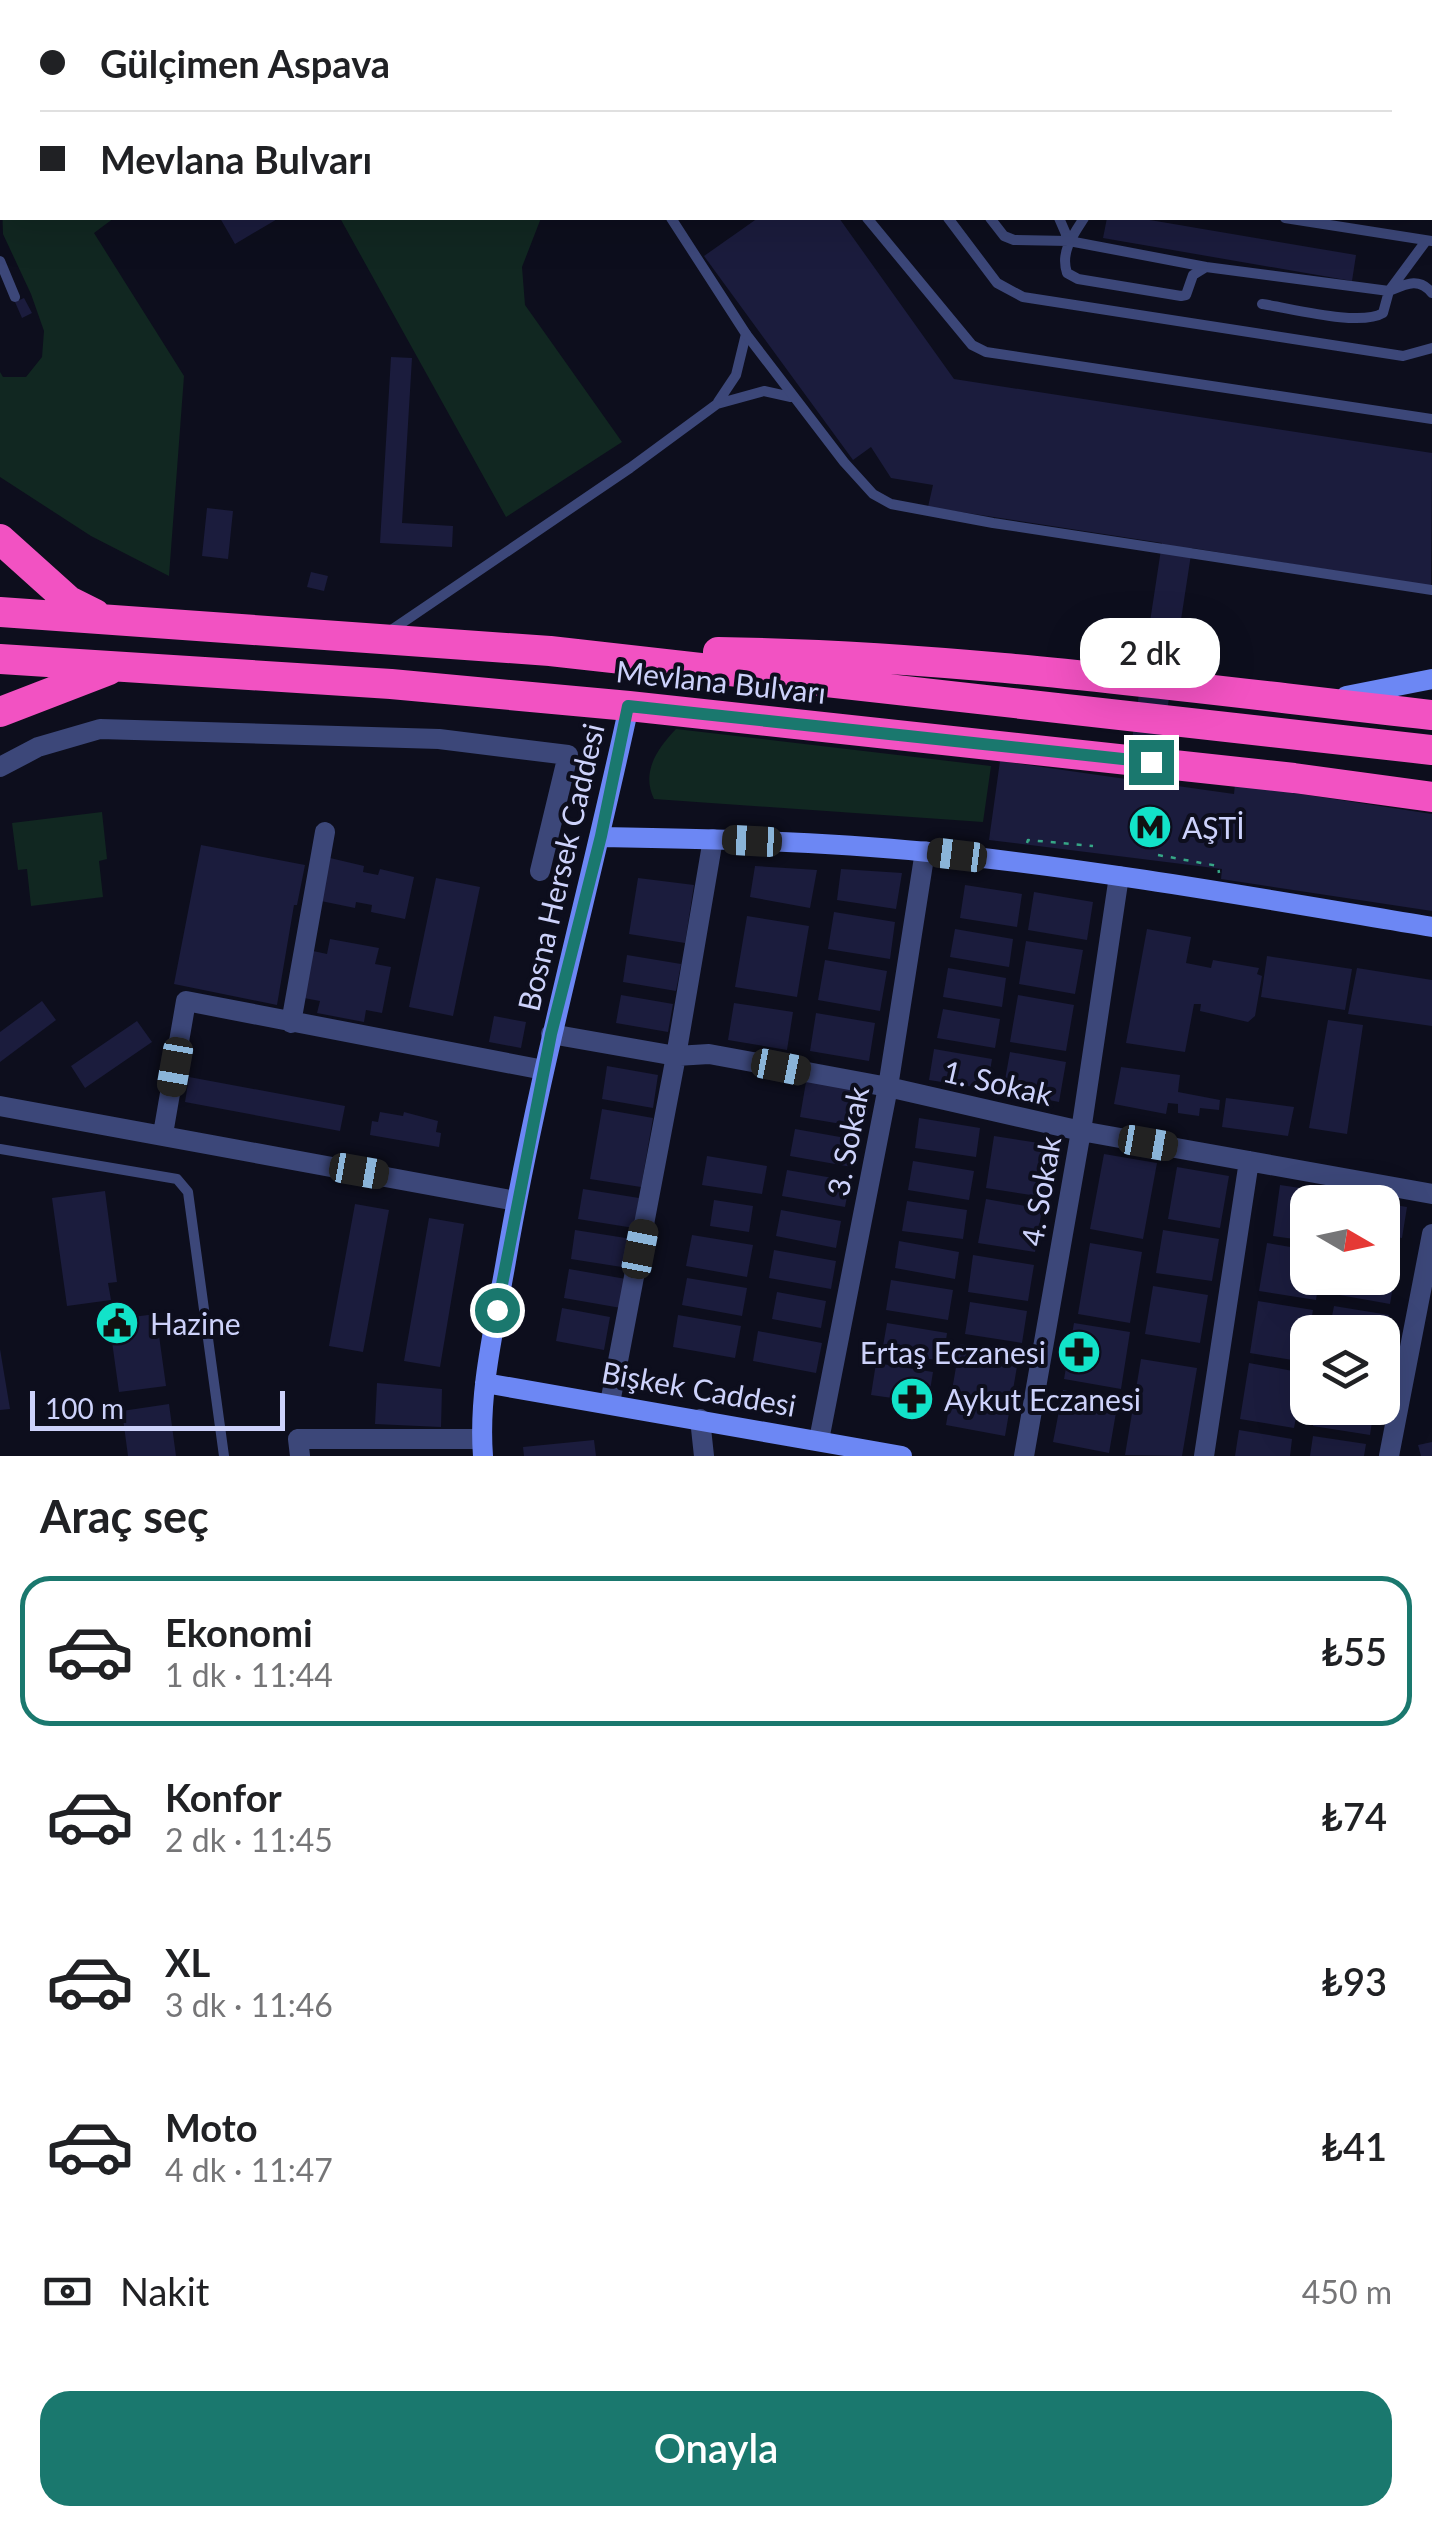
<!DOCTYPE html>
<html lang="tr">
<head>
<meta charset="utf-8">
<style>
  :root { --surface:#fff; --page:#f6f6f6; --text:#202124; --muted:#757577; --line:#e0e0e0; --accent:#1a786e }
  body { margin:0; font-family:Lato,sans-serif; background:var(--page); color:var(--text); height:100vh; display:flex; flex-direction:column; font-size:38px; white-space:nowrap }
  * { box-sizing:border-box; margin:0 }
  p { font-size:32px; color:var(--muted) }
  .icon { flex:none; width:55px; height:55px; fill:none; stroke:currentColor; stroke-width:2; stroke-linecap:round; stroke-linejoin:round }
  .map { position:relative; height:1456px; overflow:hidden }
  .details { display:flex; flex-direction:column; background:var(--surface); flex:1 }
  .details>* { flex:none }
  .banner { position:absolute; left:0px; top:0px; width:1432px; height:220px; box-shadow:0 10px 40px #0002; display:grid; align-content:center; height:220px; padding:0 40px; background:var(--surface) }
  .needle { width:65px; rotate:99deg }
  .buttons { position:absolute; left:1290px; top:1185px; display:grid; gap:20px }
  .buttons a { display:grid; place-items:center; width:110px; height:110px; border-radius:20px; background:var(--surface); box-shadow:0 10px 40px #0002; font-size:50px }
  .scale { position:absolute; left:30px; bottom:25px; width:255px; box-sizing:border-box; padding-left:10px; border:5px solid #cdd2fb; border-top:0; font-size:28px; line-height:35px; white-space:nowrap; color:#cdd2fb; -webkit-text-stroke:8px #0d0e1d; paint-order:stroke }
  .end { position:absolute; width:45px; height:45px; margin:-22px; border:12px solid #1a786e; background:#fff; box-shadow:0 0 0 5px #fff }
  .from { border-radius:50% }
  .bubble { position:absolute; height:70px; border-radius:30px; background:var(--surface); box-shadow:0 10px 40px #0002; font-size:32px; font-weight:600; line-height:70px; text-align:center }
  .car { position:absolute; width:30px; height:60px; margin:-30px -15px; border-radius:12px; box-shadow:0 0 8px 2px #0007; background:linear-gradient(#222 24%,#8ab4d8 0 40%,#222 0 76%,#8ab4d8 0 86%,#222 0) }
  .banner b { display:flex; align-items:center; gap:35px; height:95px; font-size:38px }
  .banner b+b { border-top:2px solid var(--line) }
  .banner i { width:25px; height:25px; background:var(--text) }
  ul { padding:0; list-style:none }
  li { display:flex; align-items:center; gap:30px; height:150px; margin:0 20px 15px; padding:0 20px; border:5px solid transparent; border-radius:30px }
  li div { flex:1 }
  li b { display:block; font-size:38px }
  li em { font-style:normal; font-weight:600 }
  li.active { border-color:var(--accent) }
  li>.icon { width:90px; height:90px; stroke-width:1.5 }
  h2 { padding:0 40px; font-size:45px; line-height:120px }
  .pay { display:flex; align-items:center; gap:25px; height:110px; padding:0 40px; font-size:38px }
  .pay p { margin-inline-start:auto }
  .cta { display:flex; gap:20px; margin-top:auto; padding:20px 40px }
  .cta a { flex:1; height:115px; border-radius:30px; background:var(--accent); color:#fff; font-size:40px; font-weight:600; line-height:115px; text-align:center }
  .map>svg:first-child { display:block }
  .green { fill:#112721 }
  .building { fill:#1b1c3d }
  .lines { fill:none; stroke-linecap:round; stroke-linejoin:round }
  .path { stroke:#36a686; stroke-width:2.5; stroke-dasharray:5 8; stroke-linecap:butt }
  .lane { stroke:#3c4779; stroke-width:10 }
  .street { stroke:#3c4779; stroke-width:20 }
  .secondary { stroke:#6c87f4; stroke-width:20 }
  .highway { stroke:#f252c2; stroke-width:30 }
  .lane-bridge { stroke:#3c4779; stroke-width:10 }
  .route { stroke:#1a786e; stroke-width:12 }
  .labels { text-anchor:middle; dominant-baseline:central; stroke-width:8; stroke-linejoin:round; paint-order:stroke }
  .street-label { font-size:30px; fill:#cdd2fb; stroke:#0d0e1d }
  .poi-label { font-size:30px; fill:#cdd2fb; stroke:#0d0e1d; text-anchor:start }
</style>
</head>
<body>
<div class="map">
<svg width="1432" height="1456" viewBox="0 0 1432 1456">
  <rect width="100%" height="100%" fill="#0d0e1d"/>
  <path class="green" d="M 258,0 L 435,0 L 254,2 Z
    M 1017,0 L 1432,0 L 1432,211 L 1430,2 L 1016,2 Z
    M 2,167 L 2,218 L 114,218 L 94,233 L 184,376 L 169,576 L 91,536 L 0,477 L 0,372 L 3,377 L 26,377 L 42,357 L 44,331 L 31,294 L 3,234 L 1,172 Z
    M 340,218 L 541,218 L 522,267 L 525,305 L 622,442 L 506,517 Z
    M 676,729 L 991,766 L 983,822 L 654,799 C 641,772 657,749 676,729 Z
    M 102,812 L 107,859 L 99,861 L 103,897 L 31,906 L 27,869 L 18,870 L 12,823 Z"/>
  <path class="building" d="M 220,218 L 279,218 L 235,244 Z
    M 758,218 L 839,218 L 954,379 L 1432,453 L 1431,586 L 1192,548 L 1156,783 L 1234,794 L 1235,784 L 1432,814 L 1432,911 L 1221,879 L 1222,869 L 989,840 L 1000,761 L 1126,779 L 1162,543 L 928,507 L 933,485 L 891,478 L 871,447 L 853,460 L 704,256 Z
    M 1107,218 L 1138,218 L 1356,255 L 1352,281 L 1103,238 Z
    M 24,298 L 32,313 L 22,318 L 15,302 Z
    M 391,357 L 412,358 L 402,523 L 453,526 L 452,547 L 380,543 Z
    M 207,508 L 233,511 L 228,559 L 202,556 Z
    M 311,572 L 328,576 L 324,591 L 307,587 Z
    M 201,845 L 305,865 L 297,905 L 294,905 L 277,1005 L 174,984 Z
    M 330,858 L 364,866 L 363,872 L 378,875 L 380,869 L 414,877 L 405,919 L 371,912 L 372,905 L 356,902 L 355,908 L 321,901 Z
    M 755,866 L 817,870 L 810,908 L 750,897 Z
    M 841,869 L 902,873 L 896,909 L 837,900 Z
    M 436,878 L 480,887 L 453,1016 L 409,1007 Z
    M 638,878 L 694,885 L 685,943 L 629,934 Z
    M 965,885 L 1022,894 L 1017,927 L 960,918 Z
    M 1034,892 L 1093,902 L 1087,940 L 1028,930 Z
    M 834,912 L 895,922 L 890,959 L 828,949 Z
    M 747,916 L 809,926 L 797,997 L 735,987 Z
    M 955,929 L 1013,939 L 1009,967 L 950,957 Z
    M 1147,929 L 1191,937 L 1186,963 L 1211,968 L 1213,960 L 1259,968 L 1257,974 L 1262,976 L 1255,1016 L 1248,1022 L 1200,1011 L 1201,1004 L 1194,1004 L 1185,1052 L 1126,1043 Z
    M 330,939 L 379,948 L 375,964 L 391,967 L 382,1013 L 366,1010 L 364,1022 L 317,1013 L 320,1001 L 304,998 L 313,951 L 327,954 Z
    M 1026,941 L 1083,950 L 1075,994 L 1019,984 Z
    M 627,955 L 681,964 L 676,991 L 623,982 Z
    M 1267,956 L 1352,969 L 1345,1010 L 1261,997 Z
    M 825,960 L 887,971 L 880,1011 L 818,1000 Z
    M 948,968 L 1006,978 L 1002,1007 L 943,997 Z
    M 1357,968 L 1432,980 L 1432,1026 L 1348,1014 Z
    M 621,995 L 673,1004 L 668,1032 L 616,1023 Z
    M 1018,995 L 1074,1005 L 1066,1051 L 1010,1042 Z
    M 42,1001 L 56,1020 L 0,1062 L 0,1032 Z
    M 734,1003 L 793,1012 L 787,1050 L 728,1040 Z
    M 943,1009 L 1000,1019 L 995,1048 L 937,1038 Z
    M 816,1013 L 875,1023 L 869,1061 L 810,1051 Z
    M 494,1016 L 526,1022 L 521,1048 L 489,1042 Z
    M 1328,1020 L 1363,1025 L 1347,1134 L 1309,1128 Z
    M 137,1021 L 152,1042 L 85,1088 L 71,1066 Z
    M 934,1049 L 992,1059 L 987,1089 L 929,1080 Z
    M 1010,1052 L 1066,1062 L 1059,1102 L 1003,1091 Z
    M 607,1066 L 658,1075 L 653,1108 L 602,1099 Z
    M 1121,1067 L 1180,1075 L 1178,1092 L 1220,1100 L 1219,1110 L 1200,1108 L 1199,1116 L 1178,1113 L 1178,1104 L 1168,1103 L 1166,1114 L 1114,1104 Z
    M 807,1076 L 866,1087 L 859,1127 L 800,1117 Z
    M 189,1077 L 345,1106 L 340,1131 L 185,1102 Z
    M 1226,1098 L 1294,1107 L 1288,1136 L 1222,1127 Z
    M 602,1109 L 653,1118 L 641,1187 L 590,1179 Z
    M 380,1112 L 403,1116 L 404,1112 L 438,1121 L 436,1132 L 441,1133 L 439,1147 L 370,1135 L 372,1121 L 378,1122 Z
    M 919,1118 L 980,1128 L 976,1157 L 915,1148 Z
    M 795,1129 L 857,1140 L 852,1167 L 790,1156 Z
    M 994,1136 L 1052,1145 L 1044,1197 L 986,1188 Z
    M 1104,1154 L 1157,1163 L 1143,1239 L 1090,1229 Z
    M 707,1156 L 767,1166 L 762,1194 L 702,1185 Z
    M 913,1161 L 974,1171 L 969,1200 L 908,1190 Z
    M 1177,1167 L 1229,1176 L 1220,1228 L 1168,1219 Z
    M 787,1170 L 850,1181 L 845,1207 L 782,1196 Z
    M 1280,1185 L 1334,1193 L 1332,1202 L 1308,1202 L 1308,1241 L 1273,1236 Z
    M 583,1189 L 639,1198 L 634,1228 L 578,1219 Z
    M 105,1191 L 117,1282 L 108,1283 L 111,1300 L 67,1306 L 52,1198 Z
    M 986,1199 L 1042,1209 L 1035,1252 L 978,1243 Z
    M 714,1200 L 753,1206 L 749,1232 L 710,1226 Z
    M 907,1201 L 967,1210 L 963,1239 L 902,1231 Z
    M 1382,1203 L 1407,1207 L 1402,1238 L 1382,1235 Z
    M 355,1204 L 389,1210 L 363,1352 L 329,1346 Z
    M 781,1210 L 841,1221 L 836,1248 L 776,1236 Z
    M 429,1218 L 464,1224 L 440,1367 L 404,1361 Z
    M 575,1230 L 632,1239 L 628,1268 L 571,1259 Z
    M 1163,1230 L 1219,1239 L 1212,1281 L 1156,1273 Z
    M 692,1235 L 753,1245 L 747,1277 L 686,1266 Z
    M 899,1241 L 959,1252 L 955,1279 L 895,1268 Z
    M 1090,1243 L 1142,1252 L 1130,1323 L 1078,1314 Z
    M 1267,1243 L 1308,1250 L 1308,1278 L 1319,1278 L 1316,1300 L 1259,1291 Z
    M 1382,1248 L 1399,1251 L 1390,1304 L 1334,1294 L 1337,1278 L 1382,1278 Z
    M 774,1250 L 836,1261 L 831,1289 L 769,1278 Z
    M 973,1255 L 1034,1265 L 1028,1301 L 968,1292 Z
    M 569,1269 L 626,1279 L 621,1308 L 564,1298 Z
    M 687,1278 L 747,1288 L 742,1316 L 682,1305 Z
    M 891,1280 L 953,1290 L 948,1320 L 886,1310 Z
    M 1153,1286 L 1208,1295 L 1200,1343 L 1145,1334 Z
    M 777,1292 L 826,1301 L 821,1328 L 772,1319 Z
    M 1258,1301 L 1313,1310 L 1304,1362 L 1250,1353 Z
    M 970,1302 L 1027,1311 L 1022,1343 L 965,1334 Z
    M 1334,1306 L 1389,1315 L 1385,1341 L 1382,1332 L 1329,1332 Z
    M 562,1308 L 610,1317 L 604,1350 L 556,1341 Z
    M 156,1314 L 166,1386 L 119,1392 L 109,1320 Z
    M 678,1315 L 741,1326 L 735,1358 L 673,1347 Z
    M 887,1323 L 947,1333 L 943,1361 L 882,1352 Z
    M 1074,1323 L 1130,1332 L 1121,1389 L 1064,1379 Z
    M 758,1331 L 822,1343 L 816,1373 L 753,1361 Z
    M 960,1344 L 1019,1355 L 1005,1436 L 946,1425 Z
    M 0,1349 L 10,1409 L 0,1410 Z
    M 1141,1359 L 1197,1368 L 1182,1456 L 1125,1455 Z
    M 876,1363 L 933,1372 L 928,1403 L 871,1395 Z
    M 1249,1363 L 1304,1373 L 1294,1428 L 1240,1419 Z
    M 377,1383 L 442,1389 L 441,1427 L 375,1424 Z
    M 1063,1390 L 1118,1401 L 1109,1453 L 1053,1442 Z
    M 169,1404 L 176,1456 L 128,1456 L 122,1411 Z
    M 1316,1408 L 1374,1408 L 1370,1435 L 1313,1426 Z
    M 1239,1430 L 1292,1439 L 1290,1456 L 1235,1456 Z
    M 1313,1436 L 1366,1444 L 1364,1456 L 1310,1456 Z
    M 594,1440 L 596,1456 L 524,1456 L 523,1447 Z
    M 1432,1442 L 1432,1456 L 1421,1456 L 1418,1445 Z"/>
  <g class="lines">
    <path class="path" d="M 1198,0 L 1199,2
      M 1346,2 L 1346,0
      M 1430,209 L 1432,211
      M 1103,654 L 1109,637 L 1159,643
      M 1027,843 L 1028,840 L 1093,846
      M 1158,855 L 1218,866 L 1219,873"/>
    <path class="lane" d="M 982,0 L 996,2
      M 237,2 L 241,0
      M 463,2 L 466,0
      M 838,2 L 838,0
      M 914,2 L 914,0
      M 939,2 L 941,0
      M 0,146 L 2,143
      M 671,218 L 746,334 L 736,375 L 718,402
      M 867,218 L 972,345 L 986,352 L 1432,419
      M 948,218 L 997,283 L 1023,297 L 1403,356 L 1432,348
      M 990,218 L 1004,236 L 1014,240 L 1069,241 L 1206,267
      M 1059,218 L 1069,241
      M 1084,218 C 1073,235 1060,252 1067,273 L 1078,279 L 1181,296 L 1186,295 L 1193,275 L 1206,267 L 1389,291 C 1406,284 1419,277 1432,293
      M 1285,218 L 1432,241
      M 0,261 L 15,297
      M 1262,304 C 1290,308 1360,327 1383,313 L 1389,291 L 1426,241
      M 390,631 L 630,468 L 717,404 L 764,391 L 791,397
      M 0,1149 L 177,1179 L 188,1192 L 224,1456"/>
    <path class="street" d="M 0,767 L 38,747 L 100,729 L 439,739 L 568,755 L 540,871
      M 291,1023 L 325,832
      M 551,1034 L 676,1056 L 709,1054 L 888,1087 L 1081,1131 L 1432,1194
      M 0,1106 L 516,1201
      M 163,1134 L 186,1001 L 544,1070
      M 610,1403 L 676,1056 L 713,839
      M 700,1419 L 704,1456
      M 819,1440 L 888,1087 L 925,851
      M 300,1456 L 298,1439 L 481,1439
      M 1024,1456 L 1081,1131 L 1119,876
      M 1204,1456 L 1249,1161
      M 1389,1456 L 1432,1234"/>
    <path class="secondary" d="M 1346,696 L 1432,679
      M 601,837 C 710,839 819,841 928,852 C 1097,869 1264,899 1432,927
      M 485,1383 L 902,1456
      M 483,1456 C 478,1391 495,1325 506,1261 C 538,1074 589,891 629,706"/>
    <path class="highway" d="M 0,539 L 69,601 L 95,614
      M 0,612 L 550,651 L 1432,750
      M 718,652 C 958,655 1195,689 1432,715
      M 0,659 L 391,684 L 629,706 L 1294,778 L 1432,797
      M 0,712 L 109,670"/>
    <path class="lane-bridge" d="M 746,334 L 844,462 L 873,494 L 891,504 L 993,523 L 1432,590"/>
  </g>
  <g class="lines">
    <path class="route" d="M 497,1310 L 551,1034 L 601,836 L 628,706 L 1151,762"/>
  </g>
  <defs>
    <g id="metro-disc" transform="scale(2.25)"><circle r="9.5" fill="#12e3c9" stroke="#0d0e1d"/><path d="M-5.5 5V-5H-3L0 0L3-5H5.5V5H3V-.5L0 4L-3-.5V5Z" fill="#111"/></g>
    <g id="civic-disc" transform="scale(2.25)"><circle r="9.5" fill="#12e3c9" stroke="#0d0e1d"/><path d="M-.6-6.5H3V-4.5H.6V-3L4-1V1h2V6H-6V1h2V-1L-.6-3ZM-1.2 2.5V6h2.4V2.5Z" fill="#111"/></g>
    <g id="pharmacy-disc" transform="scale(2.25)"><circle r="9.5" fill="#12e3c9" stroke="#0d0e1d"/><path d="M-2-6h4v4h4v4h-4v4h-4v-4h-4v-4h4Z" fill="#111"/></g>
  </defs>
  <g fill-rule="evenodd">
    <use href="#metro-disc" x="1150" y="827"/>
    <use href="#civic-disc" x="117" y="1323"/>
    <use href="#pharmacy-disc" x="1079" y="1352"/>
    <use href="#pharmacy-disc" x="912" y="1399"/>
  </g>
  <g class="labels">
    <g class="street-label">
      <text transform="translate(721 681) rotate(6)">Mevlana Bulvarı</text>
      <text transform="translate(560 867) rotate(-77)">Bosna Hersek Caddesi</text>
      <text transform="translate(998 1082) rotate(13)">1. Sokak</text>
      <text transform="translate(847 1141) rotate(-79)">3. Sokak</text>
      <text transform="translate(1040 1191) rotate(-80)">4. Sokak</text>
      <text transform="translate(699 1388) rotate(10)">Bişkek Caddesi</text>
    </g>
    <g class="poi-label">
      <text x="1182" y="827">AŞTİ</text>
      <text x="150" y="1323">Hazine</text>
      <text x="1046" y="1352" text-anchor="end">Ertaş Eczanesi</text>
      <text x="944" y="1399">Aykut Eczanesi</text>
    </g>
  </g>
</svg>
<div class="buttons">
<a><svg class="needle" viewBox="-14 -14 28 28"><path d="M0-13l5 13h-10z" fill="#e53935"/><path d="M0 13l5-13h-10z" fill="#757577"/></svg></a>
<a><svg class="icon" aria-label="layers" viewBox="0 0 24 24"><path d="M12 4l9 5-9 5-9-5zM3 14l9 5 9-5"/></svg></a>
</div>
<div class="scale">100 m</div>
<i class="end from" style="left:497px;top:1310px"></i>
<i class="end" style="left:1151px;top:762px"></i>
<div class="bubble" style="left:1080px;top:618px;width:140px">2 dk</div>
<i class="car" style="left:752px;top:841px;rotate:273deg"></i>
<i class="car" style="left:957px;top:855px;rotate:277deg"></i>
<i class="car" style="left:175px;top:1067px;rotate:190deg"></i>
<i class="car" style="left:781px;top:1067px;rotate:101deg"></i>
<i class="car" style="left:1148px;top:1143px;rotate:100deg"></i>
<i class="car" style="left:359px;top:1171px;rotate:100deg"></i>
<i class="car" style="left:640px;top:1249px;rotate:11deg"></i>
<div class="banner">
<b><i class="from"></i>Gülçimen Aspava</b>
<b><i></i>Mevlana Bulvarı</b>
</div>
</div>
<section class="details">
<h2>Araç seç</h2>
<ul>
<li class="active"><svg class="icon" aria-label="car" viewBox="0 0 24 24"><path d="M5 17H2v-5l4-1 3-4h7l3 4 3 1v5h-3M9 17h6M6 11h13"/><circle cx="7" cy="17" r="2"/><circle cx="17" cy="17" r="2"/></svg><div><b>Ekonomi</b><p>1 dk · 11:44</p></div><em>₺55</em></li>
<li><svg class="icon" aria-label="car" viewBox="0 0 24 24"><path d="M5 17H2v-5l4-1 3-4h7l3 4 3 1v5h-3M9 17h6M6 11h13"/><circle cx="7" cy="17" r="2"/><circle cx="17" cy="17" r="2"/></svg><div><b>Konfor</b><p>2 dk · 11:45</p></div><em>₺74</em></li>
<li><svg class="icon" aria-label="car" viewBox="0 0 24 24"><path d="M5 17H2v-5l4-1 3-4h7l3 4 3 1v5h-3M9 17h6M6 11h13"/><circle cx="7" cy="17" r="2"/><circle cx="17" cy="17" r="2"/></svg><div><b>XL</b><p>3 dk · 11:46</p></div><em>₺93</em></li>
<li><svg class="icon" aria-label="car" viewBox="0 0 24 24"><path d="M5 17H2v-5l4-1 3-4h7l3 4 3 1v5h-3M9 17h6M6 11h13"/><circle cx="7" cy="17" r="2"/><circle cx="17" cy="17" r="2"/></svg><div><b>Moto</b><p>4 dk · 11:47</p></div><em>₺41</em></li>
</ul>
<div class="pay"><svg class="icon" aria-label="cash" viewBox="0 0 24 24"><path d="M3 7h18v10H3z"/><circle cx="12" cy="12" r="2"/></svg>Nakit<p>450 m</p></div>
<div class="cta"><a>Onayla</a></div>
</section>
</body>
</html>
